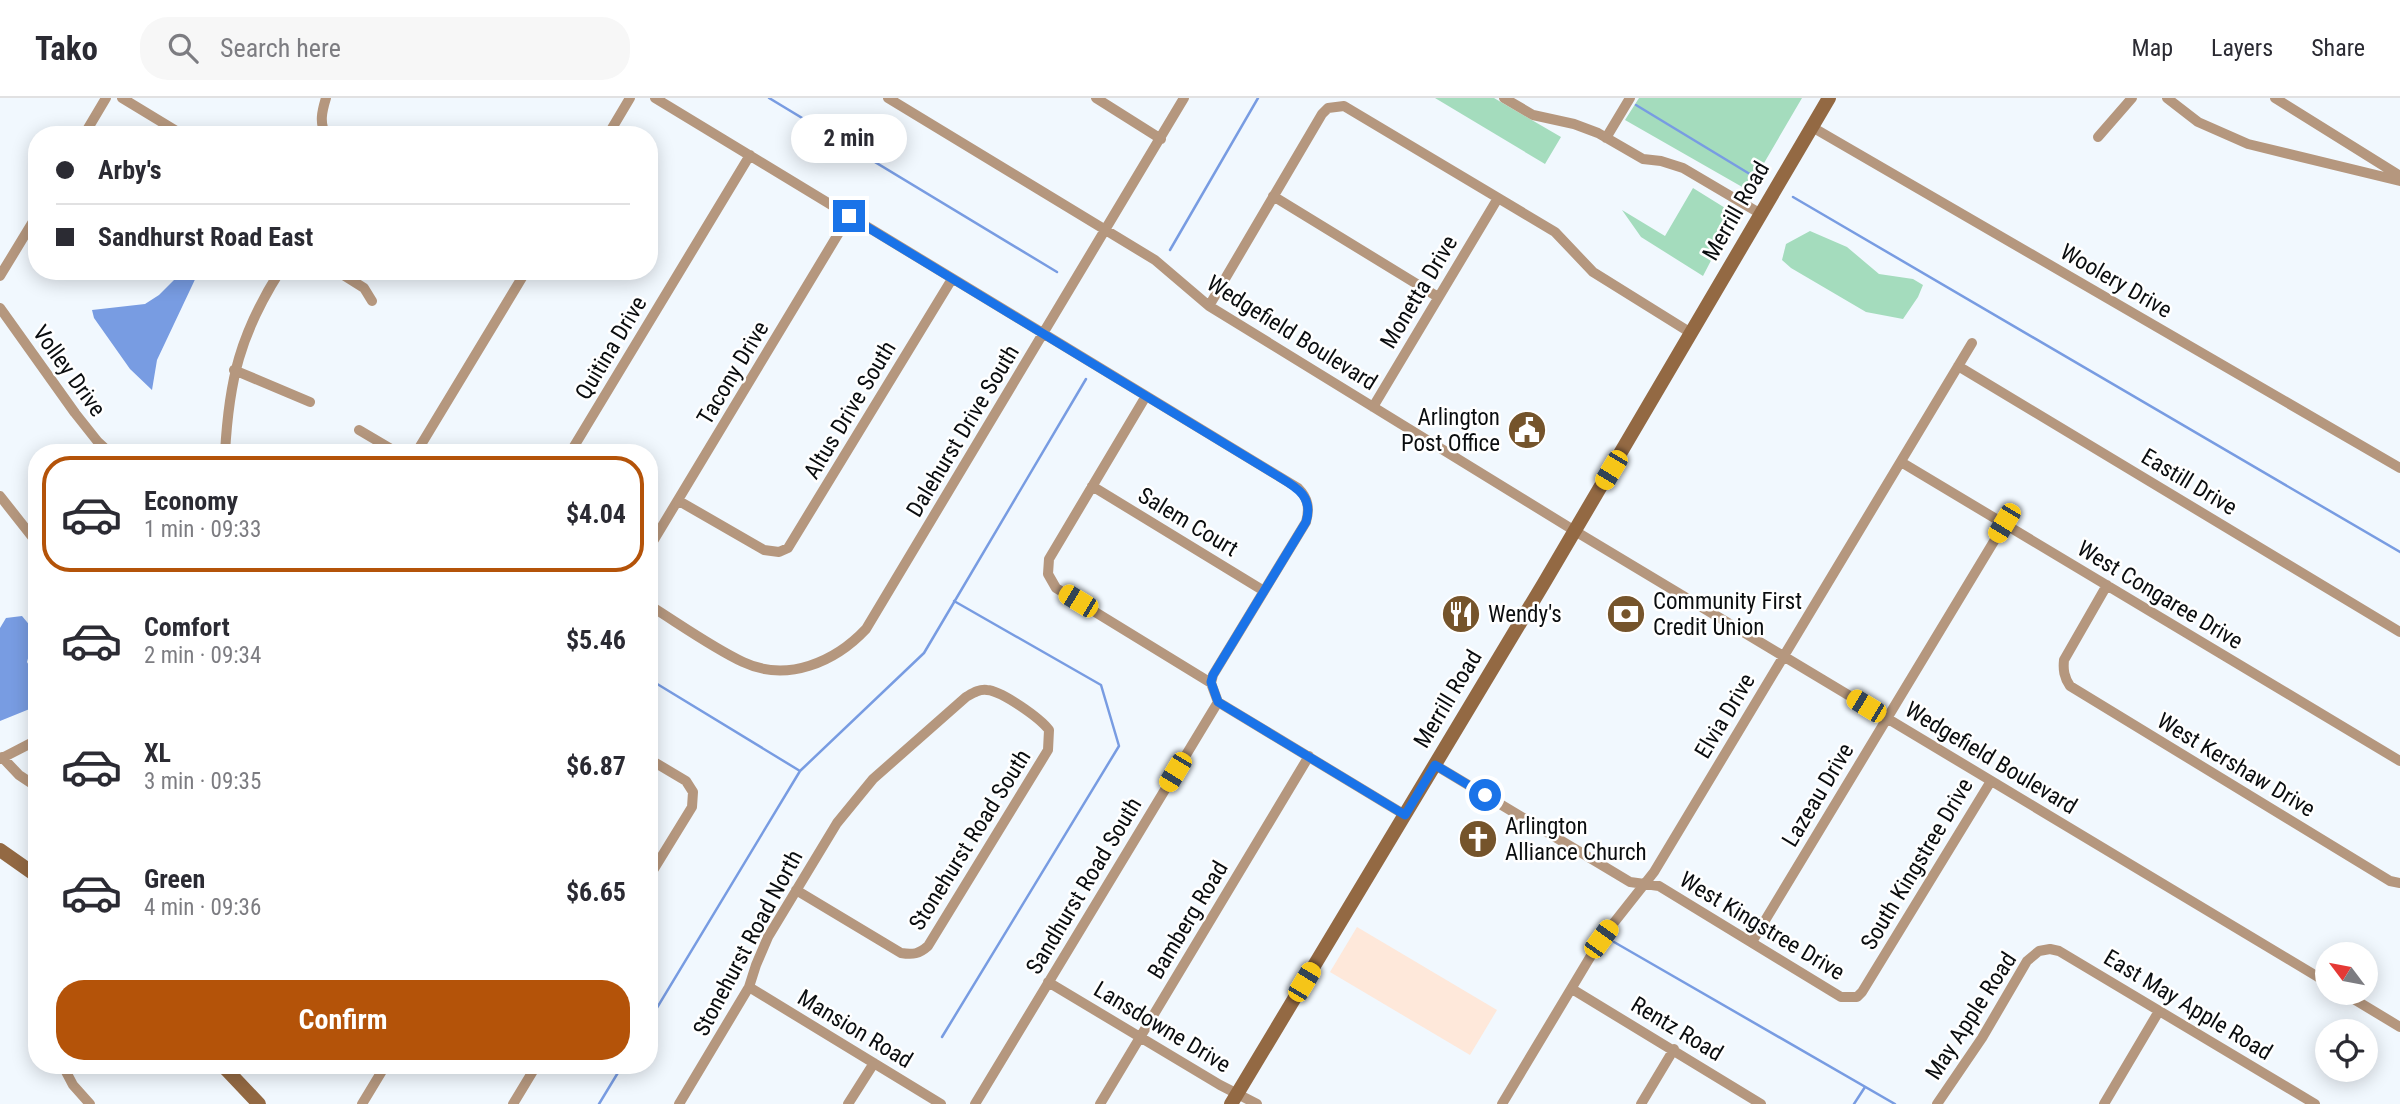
<!DOCTYPE html>
<html lang="en">
<head>
<meta charset="utf-8">
<style>
  :root { --surface:#fff; --page:#f7f7f7; --text:#2b2b33; --muted:#7c7c81; --line:#e1e1e2; --accent:#b45309 }
  body { margin:0; font-family:"Roboto Condensed",sans-serif; background:var(--page); color:var(--text); height:100vh; display:flex; flex-direction:column; font-size:26px; white-space:nowrap }
  * { box-sizing:border-box; margin:0 }
  p { font-size:23px; color:var(--muted) }
  .icon { flex:none; width:38px; height:38px; fill:none; stroke:currentColor; stroke-width:2; stroke-linecap:round; stroke-linejoin:round }
  .map { position:relative; flex:1; overflow:hidden }
  .details { position:absolute; left:28px; top:346px; width:630px; height:630px; display:flex; flex-direction:column; background:var(--surface); border-radius:28px; box-shadow:0 4px 18px #0003 }
  .details>* { flex:none }
  .banner { position:absolute; left:28px; top:28px; width:630px; height:154px; border-radius:28px; box-shadow:0 4px 18px #0003; display:grid; align-content:center; height:154px; padding:0 28px; background:var(--surface) }
  .needle { width:46px; rotate:302deg }
  .tools { position:absolute; left:2315px; top:844px; display:grid; gap:14px }
  .tools a { display:grid; place-items:center; width:63px; height:63px; border-radius:50%; background:var(--surface); box-shadow:0 4px 18px #0003; font-size:35px }
  .end { position:absolute; width:32px; height:32px; margin:-16px; border:9px solid #1a73e8; background:#fff; box-shadow:0 0 0 4px #fff }
  .from { border-radius:50% }
  .bubble { position:absolute; height:49px; border-radius:24px; background:var(--surface); box-shadow:0 4px 18px #0003; font-size:23px; font-weight:700; line-height:49px; text-align:center }
  .car { position:absolute; width:21px; height:42px; margin:-21px -10px; border-radius:9px; box-shadow:0 0 5px 2px #0007; background:linear-gradient(#f5c518 24%,#345 0 40%,#f5c518 0 76%,#345 0 86%,#f5c518 0) }
  .banner b { display:flex; align-items:center; gap:24px; height:66px; font-size:26px }
  .banner b+b { border-top:2px solid var(--line) }
  .banner i { width:18px; height:18px; background:var(--text) }
  ul { padding:12px 0 0; list-style:none }
  li { display:flex; align-items:center; gap:21px; height:116px; margin:0 14px 10px; padding:0 14px; border:4px solid transparent; border-radius:28px }
  li div { flex:1 }
  li b { display:block; font-size:26px }
  li em { font-style:normal; font-weight:700 }
  li.active { border-color:var(--accent) }
  li>.icon { width:63px; height:63px; stroke-width:1.5 }
  .action { display:flex; gap:14px; margin-top:auto; padding:14px 28px }
  .action a { flex:1; height:80px; border-radius:28px; background:var(--accent); color:#fff; font-size:28px; font-weight:700; line-height:80px; text-align:center }
  header { display:flex; align-items:center; gap:42px; box-sizing:border-box; height:98px; padding:0 35px; background:var(--surface); border-bottom:2px solid var(--line) }
  header strong { font-size:33px }
  nav { display:flex; gap:38px; margin-inline-start:auto; font-size:24px }
  .search { width:490px; height:63px; background:var(--page); display:flex; align-items:center; gap:18px; box-sizing:border-box; padding:0 24px; border-radius:28px; color:var(--muted); font-size:26px }
  .map>svg:first-child { display:block }
  .education { fill:#fee8da }
  .green { fill:#a4dcbd }
  .water { fill:#789ce2 }
  .lines { fill:none; stroke-linecap:round; stroke-linejoin:round }
  .stream { stroke:#789ce2; stroke-width:2.5 }
  .street { stroke:#b5977e; stroke-width:10 }
  .secondary { stroke:#936943; stroke-width:14 }
  .route { stroke:#1a73e8; stroke-width:9 }
  .labels { text-anchor:middle; dominant-baseline:central; stroke-width:5; stroke-linejoin:round; paint-order:stroke }
  .street-label { font-size:23px; fill:#0a0d0f; stroke:#fff }
  .poi-label { font-size:23px; fill:#0a0d0f; stroke:#fff; text-anchor:start }
</style>
</head>
<body>
<header>
<strong>Tako</strong>
<div class="search"><svg class="icon" aria-label="search" viewBox="0 0 24 24"><circle cx="10" cy="10" r="6"/><path d="M15 15l6 6"/></svg>Search here</div>
<nav><a>Map</a><a>Layers</a><a>Share</a></nav>
</header>
<div class="map">
<svg width="2400" height="1006" viewBox="0 0 2400 1006">
  <rect width="100%" height="100%" fill="#f1f8fe"/>
  <path class="education" d="M 1357,829 L 1497,912 L 1470,957 L 1330,874 Z"/>
  <path class="green" d="M 1435,0 L 1494,0 L 1561,39 L 1545,66 Z
    M 1639,0 L 1802,0 L 1750,89 L 1744,90 L 1625,22 Z
    M 1693,90 L 1730,113 L 1733,120 L 1703,178 L 1641,139 L 1622,112 L 1665,138 Z
    M 1810,133 L 1847,149 L 1879,176 L 1913,181 L 1923,187 L 1918,199 L 1903,221 L 1866,214 L 1791,170 L 1782,162 L 1786,146 Z"/>
  <path class="water" d="M 183,173 L 199,173 L 157,262 L 152,292 L 130,271 L 94,220 L 92,212 L 145,206 L 159,197 Z
    M 22,518 L 37,536 L 37,551 L 29,557 L 27,564 L 37,581 L 37,608 L 0,623 L 0,530 L 6,520 Z"/>
  <g class="lines">
    <path class="stream" d="M 769,0 L 1057,174
      M 1636,7 L 1758,81
      M 1793,99 L 2400,454
      M 1170,152 L 1258,0
      M 649,581 L 800,673 L 649,923
      M 800,673 L 924,555 L 1086,281
      M 1614,844 L 1895,1006
      M 942,939 L 1119,648 L 1101,587 L 954,503
      M 599,1006 L 622,968
      M 1854,1006 L 1865,989"/>
    <path class="street" d="M 122,0 L 183,37
      M 655,0 L 1298,390 C 1308,400 1310,410 1306,424 L 1213,577 L 1211,585 L 1218,604
      M 888,0 L 1155,162 L 1209,208 L 1575,433 L 2328,885
      M 1096,0 L 1161,41
      M 1504,0 L 1533,17 L 1574,26 L 1598,35 L 1643,61 L 1661,63 L 1683,70 L 1761,116
      M 2167,0 L 2198,24 L 2248,46 L 2400,83
      M 2275,0 L 2400,78
      M 1812,29 L 2400,370
      M 84,37 L 106,0
      M 326,37 C 319,25 322,13 326,0
      M 608,37 L 630,0
      M 2098,39 L 2132,0
      M 1606,40 L 1630,0
      M 1273,98 L 1438,199
      M 337,173 L 364,190 L 372,203
      M 0,178 L 37,117
      M 1209,208 L 1322,16 L 1328,10 L 1344,8 L 1555,134 L 1593,174 L 1691,235
      M 0,210 L 75,315 L 98,344 L 110,355
      M 1958,268 L 2400,534
      M 234,272 L 310,304
      M 1146,298 L 1049,461 L 1048,476 L 1056,490 L 1211,585
      M 1373,309 L 1498,100
      M 359,332 L 398,355
      M 225,355 C 229,282 240,236 280,173
      M 416,355 L 526,173
      M 570,355 L 750,57
      M 1901,364 L 2400,663
      M 1092,388 L 1264,493
      M 0,398 L 37,445
      M 679,403 L 764,452 L 779,454 L 788,450 L 952,181
      M 649,450 L 849,118
      M 2107,487 L 2064,562 C 2063,572 2064,579 2070,588 L 2390,783 L 2400,785
      M 649,507 C 678,525 713,550 743,564 C 787,585 835,564 866,531 L 1184,0
      M 1218,604 L 1405,717
      M 2,659 L 19,677 L 37,689
      M 0,661 L 37,642
      M 649,661 L 686,683 L 693,694 L 692,709 L 649,779
      M 1435,667 L 1630,784 L 1659,788 L 1841,899 L 1857,899 L 1862,894 L 1991,683
      M 1752,844 L 2005,425
      M 1048,884 L 1220,987 L 1257,1006
      M 749,889 L 941,1006
      M 1572,891 L 1761,1006
      M 2342,894 L 2400,929
      M 63,968 L 73,987 L 90,1006
      M 362,1006 L 385,968
      M 513,1006 L 536,968
      M 679,1006 L 749,889 L 756,867 L 768,839 L 837,725 L 873,681 L 966,599 C 973,595 979,591 987,592 C 1002,593 1040,620 1049,632 L 1048,652 L 928,848 C 919,856 913,857 901,855 L 796,792
      M 848,1006 L 874,965
      M 975,1006 L 1218,604
      M 1100,1006 L 1309,658
      M 1502,1006 L 1601,841 L 1654,774 L 1972,245
      M 1641,1006 L 1674,951
      M 1937,1006 L 1982,940 L 2027,863 L 2039,853 L 2050,851 L 2059,853 L 2315,1006
      M 2104,1006 L 2159,913"/>
    <path class="secondary" d="M 0,752 L 37,778
      M 223,968 L 259,1006
      M 1231,1006 L 1544,485 L 1829,0"/>
  </g>
  <g class="lines">
    <path class="route" d="M 849,118 L 1276,377 C 1296,389 1314,398 1306,424 L 1213,577 L 1211,584 L 1218,604 L 1405,717 L 1435,667 L 1485,697"/>
  </g>
  <defs>
    <g id="civic-disc" transform="scale(2.0125)"><circle r="9.5" fill="#75542b" stroke="#fff"/><path d="M-.6-6.5H3V-4.5H.6V-3L4-1V1h2V6H-6V1h2V-1L-.6-3ZM-1.2 2.5V6h2.4V2.5Z" fill="#fff"/></g>
    <g id="restaurant-disc" transform="scale(2.0125)"><circle r="9.5" fill="#75542b" stroke="#fff"/><path d="M-5-6h1v4h1v-4h1v4h1v-4h1v5L-1.5 .5V6h-2V.5L-5-1ZM5-6V6H3V1.5H1.5Q1.5-4 5-6Z" fill="#fff"/></g>
    <g id="bank-disc" transform="scale(2.0125)"><circle r="9.5" fill="#75542b" stroke="#fff"/><path d="M-6-4H6V4H-6ZM0-2.3a2.3 2.3 0 1 0 0 4.6a2.3 2.3 0 1 0 0-4.6Z" fill="#fff"/></g>
    <g id="church-disc" transform="scale(2.0125)"><circle r="9.5" fill="#75542b" stroke="#fff"/><path d="M-1.2-6h2.4v3.5h3.3v2.4h-3.3V6h-2.4V-.1h-3.3v-2.4h3.3Z" fill="#fff"/></g>
  </defs>
  <g fill-rule="evenodd">
    <use href="#civic-disc" x="1527" y="332"/>
    <use href="#restaurant-disc" x="1461" y="516"/>
    <use href="#bank-disc" x="1626" y="516"/>
    <use href="#church-disc" x="1478" y="741"/>
  </g>
  <g class="labels">
    <g class="street-label">
      <text transform="translate(1736 113) rotate(-60)">Merrill Road</text>
      <text transform="translate(2116 183) rotate(30)">Woolery Drive</text>
      <text transform="translate(1419 194) rotate(-59)">Monetta Drive</text>
      <text transform="translate(1292 235) rotate(32)">Wedgefield Boulevard</text>
      <text transform="translate(611 250) rotate(-59)">Quitina Drive</text>
      <text transform="translate(69 273) rotate(54)">Volley Drive</text>
      <text transform="translate(733 275) rotate(-59)">Tacony Drive</text>
      <text transform="translate(850 312) rotate(-59)">Altus Drive South</text>
      <text transform="translate(963 333) rotate(-59)">Dalehurst Drive South</text>
      <text transform="translate(2189 384) rotate(31)">Eastill Drive</text>
      <text transform="translate(1188 424) rotate(31)">Salem Court</text>
      <text transform="translate(2160 497) rotate(31)">West Congaree Drive</text>
      <text transform="translate(1448 601) rotate(-59)">Merrill Road</text>
      <text transform="translate(1725 618) rotate(-59)">Elvia Drive</text>
      <text transform="translate(1991 660) rotate(31)">Wedgefield Boulevard</text>
      <text transform="translate(2236 667) rotate(31)">West Kershaw Drive</text>
      <text transform="translate(1818 697) rotate(-59)">Lazeau Drive</text>
      <text transform="translate(970 742) rotate(-58)">Stonehurst Road South</text>
      <text transform="translate(1917 766) rotate(-59)">South Kingstree Drive</text>
      <text transform="translate(1084 788) rotate(-59)">Sandhurst Road South</text>
      <text transform="translate(1188 822) rotate(-59)">Bamberg Road</text>
      <text transform="translate(1762 828) rotate(31)">West Kingstree Drive</text>
      <text transform="translate(748 845) rotate(-62)">Stonehurst Road North</text>
      <text transform="translate(2188 907) rotate(31)">East May Apple Road</text>
      <text transform="translate(1971 918) rotate(-57)">May Apple Road</text>
      <text transform="translate(1162 929) rotate(31)">Lansdowne Drive</text>
      <text transform="translate(855 931) rotate(31)">Mansion Road</text>
      <text transform="translate(1677 931) rotate(31)">Rentz Road</text>
    </g>
    <g class="poi-label">
      <text x="1500" y="319" text-anchor="end">Arlington<tspan x="1500" dy="26">Post Office</tspan></text>
      <text x="1653" y="503">Community First<tspan x="1653" dy="26">Credit Union</tspan></text>
      <text x="1488" y="516">Wendy's</text>
      <text x="1505" y="728">Arlington<tspan x="1505" dy="26">Alliance Church</tspan></text>
    </g>
  </g>
</svg>
<div class="tools">
<a><svg class="needle" viewBox="-14 -14 28 28"><path d="M0-13l5 13h-10z" fill="#e53935"/><path d="M0 13l5-13h-10z" fill="#7c7c81"/></svg></a>
<a><svg class="icon" aria-label="locate" viewBox="0 0 24 24"><circle cx="12" cy="12" r="6"/><path d="M12 2v4M12 18v4M2 12h4M18 12h4"/></svg></a>
</div>
<i class="end from" style="left:1485px;top:697px"></i>
<i class="end" style="left:849px;top:118px"></i>
<div class="bubble" style="left:791px;top:16px;width:116px">2 min</div>
<i class="car" style="left:1611px;top:372px;rotate:211deg"></i>
<i class="car" style="left:2004px;top:425px;rotate:211deg"></i>
<i class="car" style="left:1078px;top:503px;rotate:301deg"></i>
<i class="car" style="left:1866px;top:608px;rotate:301deg"></i>
<i class="car" style="left:1175px;top:674px;rotate:211deg"></i>
<i class="car" style="left:1601px;top:841px;rotate:36deg"></i>
<i class="car" style="left:1304px;top:884px;rotate:31deg"></i>
<div class="banner">
<b><i class="from"></i>Arby's</b>
<b><i></i>Sandhurst Road East</b>
</div>
<section class="details">
<ul>
<li class="active"><svg class="icon" aria-label="car" viewBox="0 0 24 24"><path d="M5 17H2v-5l4-1 3-4h7l3 4 3 1v5h-3M9 17h6M6 11h13"/><circle cx="7" cy="17" r="2"/><circle cx="17" cy="17" r="2"/></svg><div><b>Economy</b><p>1 min · 09:33</p></div><em>$4.04</em></li>
<li><svg class="icon" aria-label="car" viewBox="0 0 24 24"><path d="M5 17H2v-5l4-1 3-4h7l3 4 3 1v5h-3M9 17h6M6 11h13"/><circle cx="7" cy="17" r="2"/><circle cx="17" cy="17" r="2"/></svg><div><b>Comfort</b><p>2 min · 09:34</p></div><em>$5.46</em></li>
<li><svg class="icon" aria-label="car" viewBox="0 0 24 24"><path d="M5 17H2v-5l4-1 3-4h7l3 4 3 1v5h-3M9 17h6M6 11h13"/><circle cx="7" cy="17" r="2"/><circle cx="17" cy="17" r="2"/></svg><div><b>XL</b><p>3 min · 09:35</p></div><em>$6.87</em></li>
<li><svg class="icon" aria-label="car" viewBox="0 0 24 24"><path d="M5 17H2v-5l4-1 3-4h7l3 4 3 1v5h-3M9 17h6M6 11h13"/><circle cx="7" cy="17" r="2"/><circle cx="17" cy="17" r="2"/></svg><div><b>Green</b><p>4 min · 09:36</p></div><em>$6.65</em></li>
</ul>
<div class="action"><a>Confirm</a></div>
</section>
</div>
</body>
</html>
